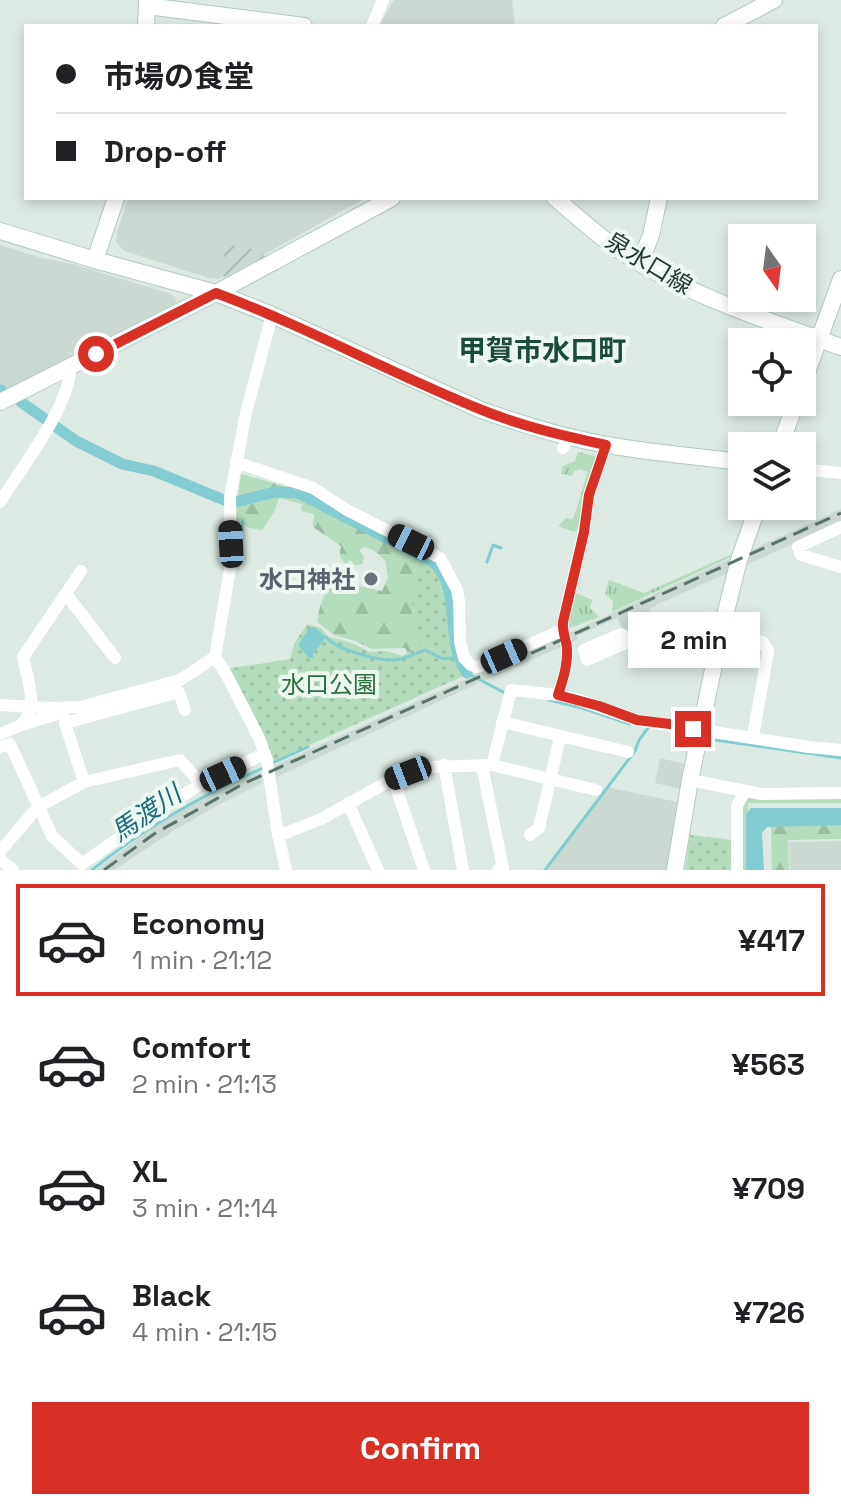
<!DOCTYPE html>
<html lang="en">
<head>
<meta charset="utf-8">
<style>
  :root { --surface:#fff; --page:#f6f6f6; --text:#202124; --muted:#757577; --line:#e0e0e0; --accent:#d93025 }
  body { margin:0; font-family:"Space Grotesk","Noto Sans JP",sans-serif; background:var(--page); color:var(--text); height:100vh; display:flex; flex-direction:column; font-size:30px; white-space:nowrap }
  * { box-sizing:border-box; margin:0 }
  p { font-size:26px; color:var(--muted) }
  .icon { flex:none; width:44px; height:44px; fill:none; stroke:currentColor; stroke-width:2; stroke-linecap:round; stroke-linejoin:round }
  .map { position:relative; height:870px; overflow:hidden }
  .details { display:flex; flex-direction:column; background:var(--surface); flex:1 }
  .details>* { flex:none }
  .top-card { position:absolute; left:24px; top:24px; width:794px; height:176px; border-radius:0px; box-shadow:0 4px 12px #0003; display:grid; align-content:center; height:176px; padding:0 32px; background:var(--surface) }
  .needle { width:52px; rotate:166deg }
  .buttons { position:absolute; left:728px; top:224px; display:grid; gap:16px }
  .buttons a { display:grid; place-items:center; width:88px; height:88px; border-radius:0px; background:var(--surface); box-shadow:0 4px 12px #0003; font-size:40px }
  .end { position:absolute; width:36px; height:36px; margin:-18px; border:10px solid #d93025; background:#fff; box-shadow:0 0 0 4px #fff }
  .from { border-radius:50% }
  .bubble { position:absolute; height:56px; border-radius:0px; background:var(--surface); box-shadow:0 4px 12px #0003; font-size:26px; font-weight:800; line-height:56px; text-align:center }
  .car { position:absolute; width:24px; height:48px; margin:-24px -12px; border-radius:10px; box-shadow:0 0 6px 2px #0007; background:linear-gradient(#222 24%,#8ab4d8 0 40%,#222 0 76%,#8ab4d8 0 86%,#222 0) }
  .top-card b { display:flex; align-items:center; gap:28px; height:76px; font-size:30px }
  .top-card b+b { border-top:2px solid var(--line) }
  .top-card i { width:20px; height:20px; background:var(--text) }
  ul { padding:14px 0 0; list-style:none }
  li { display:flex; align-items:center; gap:24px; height:112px; margin:0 16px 12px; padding:0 16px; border:4px solid transparent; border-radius:0px }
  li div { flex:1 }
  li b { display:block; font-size:30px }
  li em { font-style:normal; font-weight:800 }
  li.current { border-color:var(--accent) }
  li>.icon { width:72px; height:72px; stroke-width:1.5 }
  .action { display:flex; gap:16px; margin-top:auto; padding:16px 32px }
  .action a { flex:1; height:92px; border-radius:0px; background:var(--accent); color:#fff; font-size:32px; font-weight:800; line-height:92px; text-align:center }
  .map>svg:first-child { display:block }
  .built { fill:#cbd9d2 }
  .industrial { fill:url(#industrial-furrows) }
  .grass { fill:url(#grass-tufts) }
  .forest { fill:url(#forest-firs) }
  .park { fill:url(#park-dots) }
  .water { fill:#83ccd1 }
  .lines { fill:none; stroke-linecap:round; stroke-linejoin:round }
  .stream { stroke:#83ccd1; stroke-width:3 }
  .canal { stroke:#83ccd1; stroke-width:11 }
  .secondary-casing { stroke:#b0cabe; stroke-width:18 }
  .street { stroke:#fff; stroke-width:12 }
  .secondary { stroke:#fff; stroke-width:16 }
  .rail { stroke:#58756b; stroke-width:3; stroke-dasharray:16 8; stroke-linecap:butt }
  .route { stroke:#d93025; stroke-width:10 }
  .worship-dot { fill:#6b7280; stroke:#edf6f1; stroke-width:3 }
  .labels { text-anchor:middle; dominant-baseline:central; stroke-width:8; stroke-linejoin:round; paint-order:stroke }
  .street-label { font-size:24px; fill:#1f3930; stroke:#edf6f1 }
  .worship-label { font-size:24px; font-weight:bold; fill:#5b616d; stroke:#edf6f1; text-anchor:end }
  .park-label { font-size:24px; fill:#28713e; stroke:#edf6f1 }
  .water-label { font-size:26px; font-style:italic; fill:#186e76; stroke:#edf6f1 }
  .quarter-label { font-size:28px; font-weight:bold; fill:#1b4b3b; stroke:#edf6f1 }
</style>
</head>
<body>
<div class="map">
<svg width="841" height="870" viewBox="0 0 841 870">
  <defs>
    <pattern id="industrial-furrows" width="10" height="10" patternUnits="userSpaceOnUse" patternTransform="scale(2)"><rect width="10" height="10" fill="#cbd9d2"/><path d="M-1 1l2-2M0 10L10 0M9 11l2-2" fill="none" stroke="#aebbb5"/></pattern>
    <pattern id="grass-tufts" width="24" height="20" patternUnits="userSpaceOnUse" patternTransform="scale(2)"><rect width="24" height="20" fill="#b5dcbc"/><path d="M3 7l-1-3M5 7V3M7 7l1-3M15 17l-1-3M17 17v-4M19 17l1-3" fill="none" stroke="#9bbea2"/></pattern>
    <pattern id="forest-firs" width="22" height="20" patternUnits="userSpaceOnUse" patternTransform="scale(2)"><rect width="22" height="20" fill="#b5dcbc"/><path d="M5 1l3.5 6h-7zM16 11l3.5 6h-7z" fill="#9bbea2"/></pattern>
    <pattern id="park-dots" width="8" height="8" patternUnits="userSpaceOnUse" patternTransform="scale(2)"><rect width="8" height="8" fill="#b5dcbc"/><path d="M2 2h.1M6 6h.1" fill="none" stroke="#9bbea2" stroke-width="1.8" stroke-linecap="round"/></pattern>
  </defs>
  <rect width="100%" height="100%" fill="#ddeae3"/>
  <path class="built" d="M 394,0 L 512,0 L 515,26 L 379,26 Z
    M 129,198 L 366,198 L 227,275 L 218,279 L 209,278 L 124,251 L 116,242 L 117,231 Z
    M 0,245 L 42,258 L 69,263 L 171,294 L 175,297 L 176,301 L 174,305 L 0,395 Z
    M 841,509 L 841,522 L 748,564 L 751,550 Z
    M 732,558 L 728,573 L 649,608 L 653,618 L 624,631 L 617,618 L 577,636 L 578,639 L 569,643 L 567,634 Z
    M 558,637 L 561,647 L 483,681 L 272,779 L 269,768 L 475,675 L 481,670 Z
    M 660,758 L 684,764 L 680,789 L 655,783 Z
    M 260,771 L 262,783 L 218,805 L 176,829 L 114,870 L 96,870 L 153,828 L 206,796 Z
    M 607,787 L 677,802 L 667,870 L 546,870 Z
    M 841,841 L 841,870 L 790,870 L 789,842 Z"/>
  <path class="industrial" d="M 226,244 L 262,251 L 265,257 L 226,277 L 220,275 Z"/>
  <path class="grass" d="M 578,452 L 598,457 L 585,491 L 578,528 L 574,532 L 558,526 L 566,518 L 573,519 L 588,472 L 579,469 L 574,471 L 572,476 L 562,474 L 563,466 L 575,461 Z
    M 730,555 L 731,557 L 612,612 L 613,601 L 605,594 L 609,580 L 644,593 Z
    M 576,593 L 592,600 L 590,608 L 599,617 L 567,629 Z"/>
  <path class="forest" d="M 241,474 L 295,489 L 439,563 L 453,594 L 458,645 L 410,658 L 405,648 L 372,649 L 355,641 L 334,635 L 317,622 L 320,606 L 337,564 L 345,569 L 343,590 L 345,593 L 350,592 L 355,585 L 382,591 L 388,578 L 385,560 L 373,550 L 364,547 L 359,550 L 364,557 L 362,564 L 355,565 L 350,560 L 346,564 C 339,558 339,554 341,546 L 313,527 L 314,514 L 301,511 L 302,504 L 279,498 L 274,512 L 262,530 L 250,528 L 235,520 Z
    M 741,797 L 841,797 L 841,803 L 748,803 L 746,870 L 712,870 L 737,867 Z
    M 771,825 L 841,825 L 841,839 L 788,840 L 789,870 L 772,870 Z"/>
  <path class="park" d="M 422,559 L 438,569 L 450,592 L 457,623 L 461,662 L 468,674 L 269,763 L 226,669 L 290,659 L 294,644 L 307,624 L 321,628 L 329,637 L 349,642 L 370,652 L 386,651 L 402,656 L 422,644 C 423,633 416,629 413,619 C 409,607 419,573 422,559 Z
    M 690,835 L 741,841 L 740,870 L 685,870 Z"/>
  <path class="water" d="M 310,627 L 316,628 L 326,637 L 313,654 L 313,658 L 308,657 L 298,645 Z
    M 751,808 L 841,808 L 841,825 L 767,827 L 762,833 L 764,870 L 746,870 L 746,814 Z"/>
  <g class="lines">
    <path class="stream" d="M 245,503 L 245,500
      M 242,532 L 243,520
      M 487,562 L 493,545 L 501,548
      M 326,637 C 335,649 379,661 394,660 C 405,659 416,653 426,650 C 443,659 439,660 459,657
      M 467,673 L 507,694
      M 549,700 L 582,708 L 630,724
      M 681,733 L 690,735
      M 709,739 L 841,758
      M 270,764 L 308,747
      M 92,870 C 144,828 202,795 263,768
      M 545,870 L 635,751 L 639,740 L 648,728"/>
    <path class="canal" d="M 0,390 L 1,390
      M 21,402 L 76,441 L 122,464 L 154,471 L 224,500 L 235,502 L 275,492 L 298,493 L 432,561 C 464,590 443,640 467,673"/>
    <g class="secondary-casing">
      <path id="secondary" d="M 147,0 L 147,6 L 304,26
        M 146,26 L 147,6
        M 724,26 L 774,0
        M 555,198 C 577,216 598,237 622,252 C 689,296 766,320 841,347
        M 0,231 L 95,260 L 216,293 L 272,315 L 481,410 C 510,420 540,430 570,437 C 626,451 685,455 742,462
        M 95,260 L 116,198
        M 640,263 L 651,235 L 659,198
        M 802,386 L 841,279
        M 0,402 L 216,293 L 392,198
        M 780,446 L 796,402
        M 675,870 L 690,780 L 721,631 L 739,560 L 758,506"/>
    </g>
    <path class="street" d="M 372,26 L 383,0
      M 272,315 L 246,413 L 230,497 L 231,563 L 215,657 L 226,674 L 259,738 L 267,760 L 277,829 L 286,870
      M 563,448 L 565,444
      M 236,462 L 313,488 L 347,510 L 440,558 L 457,590 L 459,601 L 460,642 L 464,658 L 471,665 L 476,667 L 481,666 L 562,630
      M 802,469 L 841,473
      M 0,502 C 20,470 72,403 70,367
      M 841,527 L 798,547 L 801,555 L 841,567
      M 66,594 L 115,658
      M 632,641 L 621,634 L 584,650 L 587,660 L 666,625 L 680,622 L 763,642 L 768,651 L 753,737
      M 558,695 C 563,679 569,665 567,648 C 566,639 562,631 563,622 L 584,532 L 589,495 L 606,445
      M 0,705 L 48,708 L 80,707 L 180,680 L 215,657
      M 502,722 L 628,752
      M 21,725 L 64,712
      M 0,734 C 6,731 13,729 19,726 C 41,711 27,678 23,657 L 81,571
      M 0,747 L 10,744 L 52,836 L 82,864 L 156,812 L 201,784 L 264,754
      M 444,765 L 463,870
      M 492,765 L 511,690 L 558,695 L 579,700 L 637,720 L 809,747 L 841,750
      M 482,766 L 503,868 L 498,870
      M 393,779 L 424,870
      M 690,780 L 761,794 L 841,793
      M 84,782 L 65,723 L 179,692 L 185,710
      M 348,803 L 378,870
      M 530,835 L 539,828 L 560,737
      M 278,836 L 321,819 L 393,779 L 429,767 L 492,765 L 596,790
      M 0,851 L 38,807 L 84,782 L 180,760 L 201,784
      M 0,859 L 13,870
      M 737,870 L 737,806 L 745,791"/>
    <use href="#secondary" class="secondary"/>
    <path class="rail" d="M 104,870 L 154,834 L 243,784 L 841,513"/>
  </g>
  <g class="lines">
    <path class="route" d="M 96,354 L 216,293 C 307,327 392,374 482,410 C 521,426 564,436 606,445 L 589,495 L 584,532 L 563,622 C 562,631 566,639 567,648 C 568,665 563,679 558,695 L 599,706 L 637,720 L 678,725 L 693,729"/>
  </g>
  <circle class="worship-dot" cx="371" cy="579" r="8"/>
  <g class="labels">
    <g class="street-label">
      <text transform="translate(649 263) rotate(31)">泉水口線</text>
    </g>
    <g class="worship-label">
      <text x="355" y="579">水口神社</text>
    </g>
    <g class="park-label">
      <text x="329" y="684">水口公園</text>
    </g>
    <g class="water-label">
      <text transform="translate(146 813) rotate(-34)">馬渡川</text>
    </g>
    <g class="quarter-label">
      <text x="542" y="350">甲賀市水口町</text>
    </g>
  </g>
</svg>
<div class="buttons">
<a><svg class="needle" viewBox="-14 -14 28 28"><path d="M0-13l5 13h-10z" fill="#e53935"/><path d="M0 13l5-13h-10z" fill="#757577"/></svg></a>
<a><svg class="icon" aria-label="locate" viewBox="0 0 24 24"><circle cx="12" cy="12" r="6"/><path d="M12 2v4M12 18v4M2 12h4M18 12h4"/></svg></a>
<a><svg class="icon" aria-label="layers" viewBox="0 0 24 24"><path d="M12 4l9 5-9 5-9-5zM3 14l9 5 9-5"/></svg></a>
</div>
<i class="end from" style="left:96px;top:354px"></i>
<i class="end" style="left:693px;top:729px"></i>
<div class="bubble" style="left:628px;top:612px;width:132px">2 min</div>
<i class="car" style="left:411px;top:542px;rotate:296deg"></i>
<i class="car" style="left:231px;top:544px;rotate:357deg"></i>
<i class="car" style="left:504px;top:656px;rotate:66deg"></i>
<i class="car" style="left:408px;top:773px;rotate:249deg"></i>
<i class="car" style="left:223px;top:774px;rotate:65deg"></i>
<div class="top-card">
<b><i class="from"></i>市場の食堂</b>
<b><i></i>Drop-off</b>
</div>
</div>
<section class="details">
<ul>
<li class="current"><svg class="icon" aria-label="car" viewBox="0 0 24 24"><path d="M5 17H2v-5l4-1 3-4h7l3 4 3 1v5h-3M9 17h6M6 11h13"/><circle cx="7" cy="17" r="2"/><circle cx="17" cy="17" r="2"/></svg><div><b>Economy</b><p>1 min · 21:12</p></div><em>¥417</em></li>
<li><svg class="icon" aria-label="car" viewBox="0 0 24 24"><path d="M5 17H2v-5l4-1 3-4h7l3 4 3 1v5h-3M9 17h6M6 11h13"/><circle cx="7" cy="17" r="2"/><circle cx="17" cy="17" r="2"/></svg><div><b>Comfort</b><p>2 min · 21:13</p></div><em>¥563</em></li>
<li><svg class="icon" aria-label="car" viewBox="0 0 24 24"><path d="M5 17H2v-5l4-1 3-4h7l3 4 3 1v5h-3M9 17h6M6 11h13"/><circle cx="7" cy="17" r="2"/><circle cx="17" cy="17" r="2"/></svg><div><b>XL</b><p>3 min · 21:14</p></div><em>¥709</em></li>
<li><svg class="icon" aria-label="car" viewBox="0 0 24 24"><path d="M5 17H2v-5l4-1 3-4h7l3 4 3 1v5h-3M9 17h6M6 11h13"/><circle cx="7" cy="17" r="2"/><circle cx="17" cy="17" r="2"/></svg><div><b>Black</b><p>4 min · 21:15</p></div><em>¥726</em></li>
</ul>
<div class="action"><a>Confirm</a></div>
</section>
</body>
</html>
